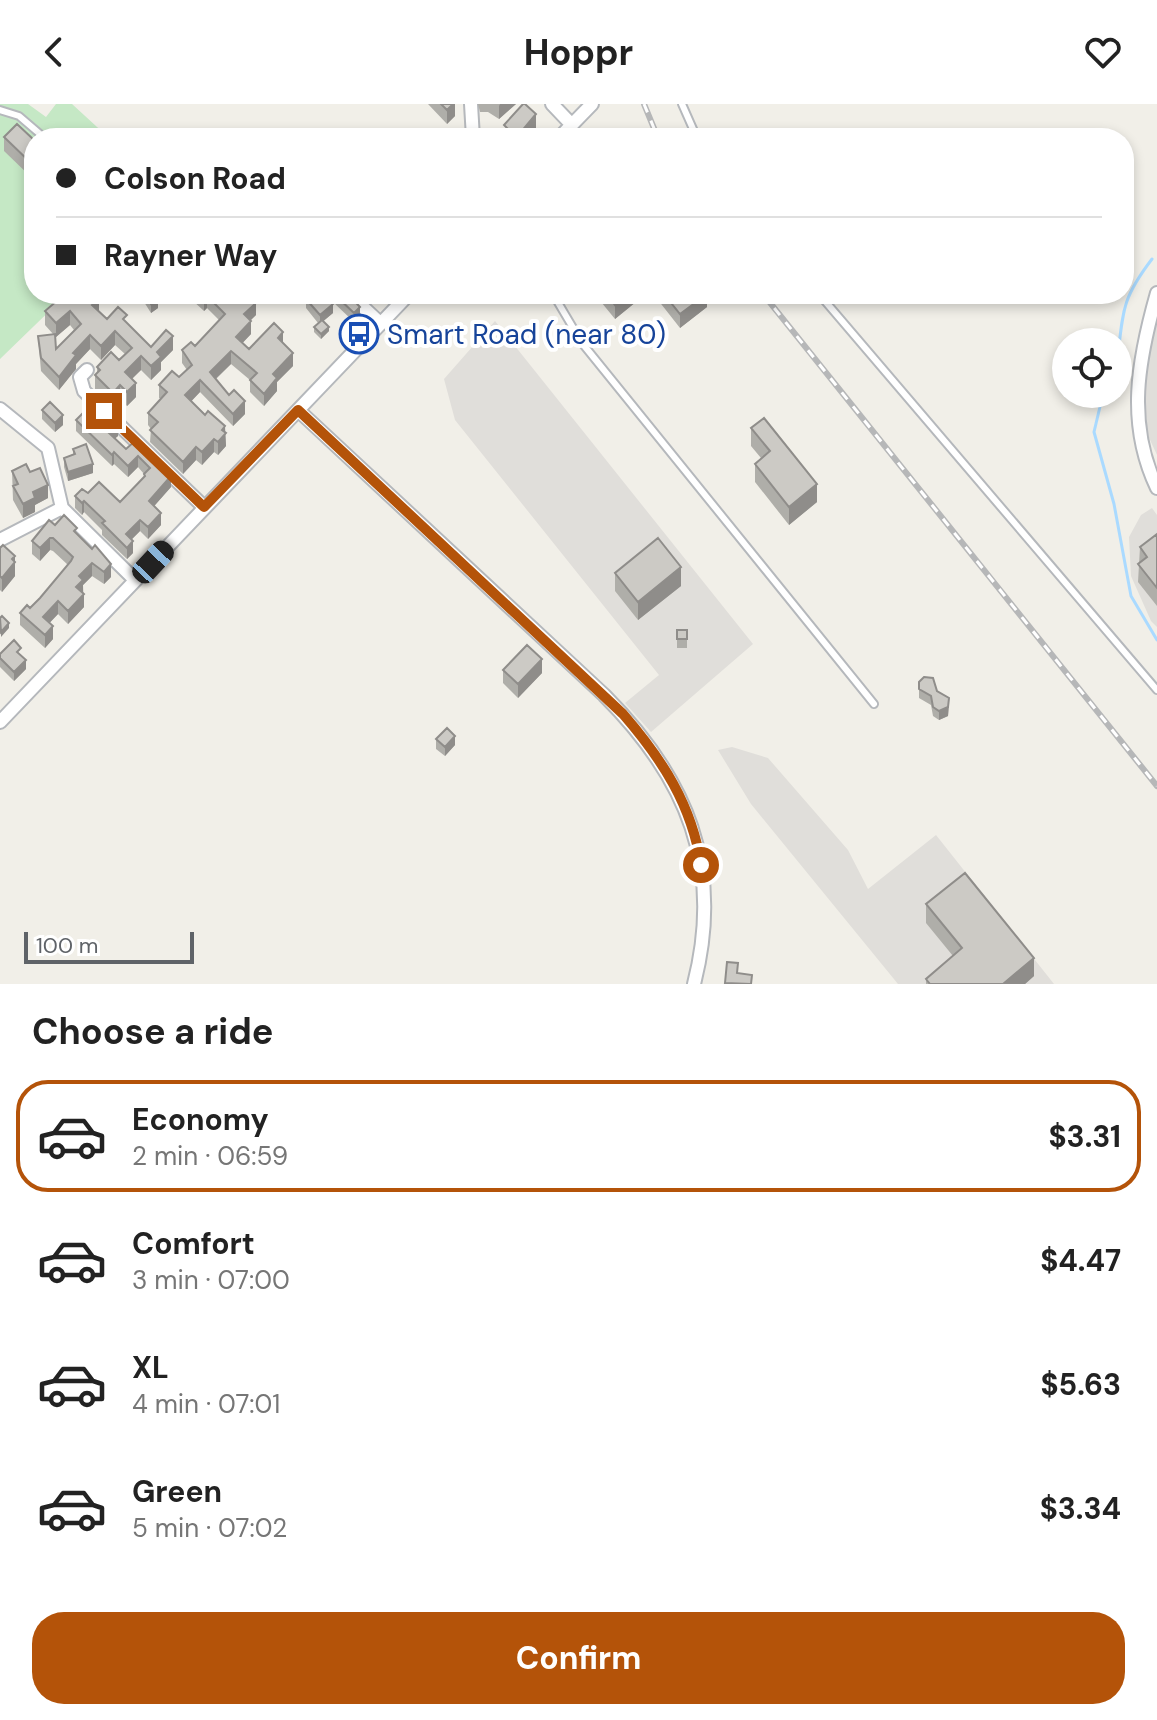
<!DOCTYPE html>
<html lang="en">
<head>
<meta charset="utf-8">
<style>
  :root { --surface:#fff; --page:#f6f6f6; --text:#222; --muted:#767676; --line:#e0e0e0; --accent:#b45309 }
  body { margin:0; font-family:"DM Sans",sans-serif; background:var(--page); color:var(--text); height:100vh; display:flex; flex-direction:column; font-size:30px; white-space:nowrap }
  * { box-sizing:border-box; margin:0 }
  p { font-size:26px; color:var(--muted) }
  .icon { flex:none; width:44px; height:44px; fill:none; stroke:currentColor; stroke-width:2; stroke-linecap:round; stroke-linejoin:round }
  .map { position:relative; height:880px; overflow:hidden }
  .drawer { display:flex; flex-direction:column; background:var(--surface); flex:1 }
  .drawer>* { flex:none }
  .guide { position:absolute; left:24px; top:24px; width:1110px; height:176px; border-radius:32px; box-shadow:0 4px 12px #0003; display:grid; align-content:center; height:176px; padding:0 32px; background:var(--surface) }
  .fabs { position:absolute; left:1052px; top:224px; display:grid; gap:16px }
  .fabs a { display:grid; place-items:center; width:80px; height:80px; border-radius:50%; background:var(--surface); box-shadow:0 4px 12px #0003; font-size:40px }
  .scale { position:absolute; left:24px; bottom:20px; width:170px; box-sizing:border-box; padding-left:8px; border:4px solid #5f6368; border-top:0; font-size:22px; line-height:28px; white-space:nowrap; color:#5f6368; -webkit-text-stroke:6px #fff; paint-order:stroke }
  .end { position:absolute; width:36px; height:36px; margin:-18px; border:10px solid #b45309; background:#fff; box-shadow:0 0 0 4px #fff }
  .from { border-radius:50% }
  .car { position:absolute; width:24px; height:48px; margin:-24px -12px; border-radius:10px; box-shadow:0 0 6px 2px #0007; background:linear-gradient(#222 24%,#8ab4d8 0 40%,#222 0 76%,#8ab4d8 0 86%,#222 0) }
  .guide b { display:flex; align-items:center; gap:28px; height:76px; font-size:30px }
  .guide b+b { border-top:2px solid var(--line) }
  .guide i { width:20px; height:20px; background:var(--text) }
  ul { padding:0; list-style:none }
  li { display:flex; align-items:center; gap:24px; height:112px; margin:0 16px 12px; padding:0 16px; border:4px solid transparent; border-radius:32px }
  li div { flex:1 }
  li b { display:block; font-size:30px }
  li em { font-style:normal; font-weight:700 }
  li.active { border-color:var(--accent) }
  li>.icon { width:72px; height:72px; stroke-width:1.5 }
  h2 { padding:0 32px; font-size:36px; line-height:96px }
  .cta { display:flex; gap:16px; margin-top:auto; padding:16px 32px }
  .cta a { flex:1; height:92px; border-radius:32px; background:var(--accent); color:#fff; font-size:32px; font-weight:700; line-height:92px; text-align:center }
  header { display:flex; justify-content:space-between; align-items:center; height:104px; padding:0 32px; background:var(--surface); font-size:36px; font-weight:700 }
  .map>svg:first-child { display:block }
  .industrial { fill:#e0deda }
  .green { fill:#c5e8c5 }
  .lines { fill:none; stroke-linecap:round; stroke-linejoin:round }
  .stream { stroke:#aadaff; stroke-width:3 }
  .lane-casing { stroke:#b5b8bc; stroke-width:10 }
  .street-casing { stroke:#b5b8bc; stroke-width:16 }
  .lane { stroke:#fff; stroke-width:6 }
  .street { stroke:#fff; stroke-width:12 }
  .rail-casing { stroke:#b6b7b8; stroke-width:6 }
  .rail { stroke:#fff; stroke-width:3; stroke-dasharray:9; stroke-linecap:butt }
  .wall { fill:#afaea9; fill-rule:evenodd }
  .shaded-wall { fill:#8f8d8a }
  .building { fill:#cccac5; stroke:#8f8d8a; stroke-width:2 }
  .route { stroke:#b45309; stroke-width:10 }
  .labels { text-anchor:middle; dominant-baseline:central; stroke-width:8; stroke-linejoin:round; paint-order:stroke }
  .transit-label { font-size:28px; fill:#164399; stroke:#fff; text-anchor:start }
</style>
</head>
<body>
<header><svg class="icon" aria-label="back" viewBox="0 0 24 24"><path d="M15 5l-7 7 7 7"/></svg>Hoppr<svg class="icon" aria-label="heart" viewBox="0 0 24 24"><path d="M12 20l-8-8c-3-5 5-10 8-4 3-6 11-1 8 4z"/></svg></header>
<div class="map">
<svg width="1157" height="880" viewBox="0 0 1157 880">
  <rect width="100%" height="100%" fill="#f1efe8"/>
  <path class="industrial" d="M 1157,213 L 1157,351 L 1145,325 L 1146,262 Z
    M 495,217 L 753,540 L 651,628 L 625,599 L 659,571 L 455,316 L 444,275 Z
    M 1152,404 L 1157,411 L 1157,523 L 1151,517 L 1131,472 L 1129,433 L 1141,411 Z
    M 732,643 L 768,654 L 848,746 L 868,785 L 936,731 L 1054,880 L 898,880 L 751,700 L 718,646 Z"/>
  <path class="green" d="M 0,0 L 28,0 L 46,13 L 56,0 L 72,0 L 109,34 L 34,34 L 34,190 L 67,190 L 0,255 Z"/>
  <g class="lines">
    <path class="stream" d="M 1118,251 C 1123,205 1123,193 1152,155
      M 1103,290 L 1094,328 L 1114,400 L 1131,492 L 1157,536"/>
    <g class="lane-casing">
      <path id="lane" d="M 682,0 L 697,34
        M 0,6 L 19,12 L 40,30
        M 553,190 L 582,239 L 874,600
        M 819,190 L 1157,586"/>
    </g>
    <g class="street-casing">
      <path id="street" d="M 471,0 L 473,34
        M 552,0 L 572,21
        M 559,34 L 592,0
        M 1157,189 C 1138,256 1126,319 1157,384
        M 349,190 L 381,220
        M 87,266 L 80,273 L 84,287 L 204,403
        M 0,305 L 48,344 L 62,404 L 135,476
        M 298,306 L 604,591 C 687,674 724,763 694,880
        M 0,436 L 62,404
        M 0,618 L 409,190"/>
    </g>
    <use href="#lane" class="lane"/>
    <use href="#street" class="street"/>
    <g class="rail-casing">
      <path id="rail" d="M 644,0 L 658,34
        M 763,190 L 1157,682"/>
    </g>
    <use href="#rail" class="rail"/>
  </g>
  <path class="wall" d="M 428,0 L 455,0 L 455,12 L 447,20 Z
    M 478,0 L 516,0 L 499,15 L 488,8 L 480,8 Z
    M 4,33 L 34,36 L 32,74 L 4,47 Z
    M 139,190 L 164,190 L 164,196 L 158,199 L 158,204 L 151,209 Z
    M 191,190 L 254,190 L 256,211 L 250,216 L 251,230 L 242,239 L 249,245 L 283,239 L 293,262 L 277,278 L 277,287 L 264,302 L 250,288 L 250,276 L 231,260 L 216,275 L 245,310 L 233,322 L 200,288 L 191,297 L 225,328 L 226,342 L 218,351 L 214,348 L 202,361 L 196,356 L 183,370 L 150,338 L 151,325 L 148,321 L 148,309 L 161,295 L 159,294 L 159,281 L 179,273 L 187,266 L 182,259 L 182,246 L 195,242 L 219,216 L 207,204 L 204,207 L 192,196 Z
    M 275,190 L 292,190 L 292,193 L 285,200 Z
    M 333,190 L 348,190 L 360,212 L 354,218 L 333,198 Z
    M 585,190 L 642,190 L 642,193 L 615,215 L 597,193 L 592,198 Z
    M 658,190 L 707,190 L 707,203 L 680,224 L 658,196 Z
    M 306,195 L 333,209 L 323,217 L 329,227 L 321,235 L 314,228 L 314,223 L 318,219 L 306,204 Z
    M 45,207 L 99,207 L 107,215 L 127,219 L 151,243 L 173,246 L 161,258 L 161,266 L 151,276 L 141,266 L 131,275 L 136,293 L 127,302 L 120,295 L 113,302 L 95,285 L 95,271 L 97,269 L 97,263 L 119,256 L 125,250 L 115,241 L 101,256 L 90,245 L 76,260 L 76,265 L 59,286 L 41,267 L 38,232 L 53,230 L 45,221 ZM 70,221 L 74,226 L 56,245 L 55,232 L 56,233 Z
    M 42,306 L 63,321 L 55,328 L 42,315 Z
    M 92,312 L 118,332 L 115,334 L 126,345 L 135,337 L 171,383 L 154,402 L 161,421 L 148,435 L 140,427 L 131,436 L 133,449 L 127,455 L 102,431 L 102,426 L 84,408 L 82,411 L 75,404 L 75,392 L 88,389 L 120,398 L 144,374 L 144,370 L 138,363 L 128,373 L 114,360 L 112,362 L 76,327 L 76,316 Z
    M 751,324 L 817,398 L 789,421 L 755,378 L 755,360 L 761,354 L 751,342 Z
    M 73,345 L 93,369 L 68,377 L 64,363 L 64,354 L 73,350 Z
    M 12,367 L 30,368 L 48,394 L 35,401 L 35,408 L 23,414 L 13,396 Z
    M 55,421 L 77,431 L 111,473 L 104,480 L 92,472 L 83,481 L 84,503 L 68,520 L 58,510 L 49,519 L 53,535 L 45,544 L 20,521 L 20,509 L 30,504 L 40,494 L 68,461 L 53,447 L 50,446 L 40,457 L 32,450 L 32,437 Z
    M 1157,430 L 1157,502 L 1138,478 L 1140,443 Z
    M 0,444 L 15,452 L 15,472 L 2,488 L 0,486 Z
    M 615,469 L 681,482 L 638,516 L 615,487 Z
    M 677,526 L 687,526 L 687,544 L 677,544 Z
    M 0,550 L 21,551 L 26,565 L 14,577 L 0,563 Z
    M 503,566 L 542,569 L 518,594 L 503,579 Z
    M 919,578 L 937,587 L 949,603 L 948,612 L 939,616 L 933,612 L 931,601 L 919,594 Z
    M 436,635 L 455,641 L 445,652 L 436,645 Z
    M 926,800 L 1034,872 L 1025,880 L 926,880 L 926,875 L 953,852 L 926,819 Z"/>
  <path class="shaded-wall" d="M 450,0 L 455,0 L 455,12 L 447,20 L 447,6 Z
    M 500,0 L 516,0 L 499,15 L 499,2 Z
    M 536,10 L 536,24 L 527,34 L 516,34 Z
    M 34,58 L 34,72 L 32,74 L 32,60 Z
    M 159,190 L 164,190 L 164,196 L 158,199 L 158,204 L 151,209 L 151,200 L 156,192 Z
    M 286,190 L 292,190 L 292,193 L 285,200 Z
    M 592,190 L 597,190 L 597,193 L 592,198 Z
    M 629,190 L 642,190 L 642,193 L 615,215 L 615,201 Z
    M 707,190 L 707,203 L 680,224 L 680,210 Z
    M 207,192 L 207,204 L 204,207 L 204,195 Z
    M 99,195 L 99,209 L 92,201 Z
    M 256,199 L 256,211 L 244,223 L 244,210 Z
    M 333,200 L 333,209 L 320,220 L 320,211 Z
    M 360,203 L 360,212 L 354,218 L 354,209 Z
    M 70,207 L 70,221 L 56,233 L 56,219 Z
    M 251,217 L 251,230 L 236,246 L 236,233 Z
    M 329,223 L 329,227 L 321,235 L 321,230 Z
    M 115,227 L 115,241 L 101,256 L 101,242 Z
    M 283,228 L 283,241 L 278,234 Z
    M 90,231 L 90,245 L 76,260 L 76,265 L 59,286 L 59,273 L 73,249 Z
    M 173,232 L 173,246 L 161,258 L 161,266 L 151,276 L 151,262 L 157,248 Z
    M 231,247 L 231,260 L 210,280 L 210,268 Z
    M 293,249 L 293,262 L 277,278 L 277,287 L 264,302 L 264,290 L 273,270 Z
    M 141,252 L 141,266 L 125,282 L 125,268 Z
    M 200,276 L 200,288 L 185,304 L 185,291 Z
    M 136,279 L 136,293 L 127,302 L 127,288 Z
    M 120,281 L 120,295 L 113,302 L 113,289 Z
    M 245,297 L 245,310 L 233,322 L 233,310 Z
    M 63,311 L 63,321 L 55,328 L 55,319 Z
    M 118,321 L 118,332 L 109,340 L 109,329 Z
    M 225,322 L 226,342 L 218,351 L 218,338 L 222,326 Z
    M 214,335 L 214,348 L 202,361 L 202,348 Z
    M 196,343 L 196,356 L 183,370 L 183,358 Z
    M 114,348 L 114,360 L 112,362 L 112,351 Z
    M 138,352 L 138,363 L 128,373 L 128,362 Z
    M 93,360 L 93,369 L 68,377 L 68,368 Z
    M 171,372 L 171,383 L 149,408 L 149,397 Z
    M 817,380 L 817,398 L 789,421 L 789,403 Z
    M 48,381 L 48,394 L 35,401 L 35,408 L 23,414 L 23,400 L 33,388 Z
    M 84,397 L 84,408 L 82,411 L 82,399 Z
    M 161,409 L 161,421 L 148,435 L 148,423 Z
    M 140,416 L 140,427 L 126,441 L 126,430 Z
    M 50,434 L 50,446 L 40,457 L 40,444 Z
    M 133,437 L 133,449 L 127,455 L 127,444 Z
    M 15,452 L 15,472 L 2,488 L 2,474 Z
    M 92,459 L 92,472 L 83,481 L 83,489 L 76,483 L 79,472 Z
    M 111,460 L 111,473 L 104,480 L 104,468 Z
    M 681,463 L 681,482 L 638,516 L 638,498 Z
    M 84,490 L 84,503 L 68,520 L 68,507 Z
    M 58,497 L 58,510 L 43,526 L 43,513 Z
    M 9,519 L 9,524 L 1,533 L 1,528 Z
    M 53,522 L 53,535 L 45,544 L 45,531 Z
    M 542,555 L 542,569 L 518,594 L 518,580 Z
    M 26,556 L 26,565 L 14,577 L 14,568 Z
    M 949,594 L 948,612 L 939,616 L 939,607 Z
    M 455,632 L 455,641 L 445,652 L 445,643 Z
    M 1034,854 L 1034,872 L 1025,880 L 1003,880 Z"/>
  <path class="building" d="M 441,0 L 453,0 L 447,6 Z
    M 523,0 L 525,0 L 536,10 L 516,34 L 501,34 L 499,32 L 507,24 L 504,21 Z
    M 17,20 L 34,36 L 34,58 L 32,60 L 4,33 Z
    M 65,190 L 95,190 L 99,195 L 92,201 L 107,215 L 118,203 L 127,211 L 123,215 L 151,243 L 166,226 L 173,232 L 157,248 L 161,253 L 151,262 L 141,252 L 125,268 L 136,279 L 127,288 L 120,281 L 113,289 L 95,271 L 100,266 L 97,263 L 111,248 L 119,256 L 132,244 L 115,227 L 101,242 L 90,231 L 73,249 L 76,251 L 59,273 L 41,254 L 38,232 L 55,230 L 56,245 L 81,220 L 70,207 L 56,219 L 45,207 Z
    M 145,190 L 159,190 L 156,192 L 158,195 L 151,200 Z
    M 199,190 L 254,190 L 256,199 L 244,210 L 251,217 L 236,233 L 249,245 L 274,219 L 283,228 L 278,234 L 293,249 L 273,270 L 277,274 L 264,290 L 250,276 L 257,269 L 231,247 L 210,268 L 229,291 L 234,286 L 245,297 L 233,310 L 200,276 L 185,291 L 205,311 L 208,307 L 225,322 L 222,326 L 226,329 L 218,338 L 214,335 L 202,348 L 196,343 L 183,358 L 150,326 L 158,318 L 148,309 L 167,288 L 159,281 L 172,267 L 179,273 L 192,261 L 182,246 L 191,238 L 195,242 L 225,210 L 207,192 L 204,195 Z
    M 312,190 L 324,190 L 333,200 L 320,211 L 306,195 Z
    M 334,190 L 348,190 L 360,203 L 354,209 Z
    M 606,190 L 629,190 L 615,201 Z
    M 664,190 L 707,190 L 680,210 Z
    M 322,216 L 329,223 L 321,230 L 314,223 Z
    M 50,298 L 63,311 L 55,319 L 42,306 Z
    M 100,303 L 118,321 L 109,329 L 126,345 L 135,337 L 171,372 L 149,397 L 161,409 L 148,423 L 140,416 L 126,430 L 133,437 L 127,444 L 102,419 L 105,417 L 84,397 L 82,399 L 75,392 L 82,385 L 88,389 L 99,378 L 120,398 L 145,372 L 144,370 L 150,364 L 138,352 L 128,362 L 114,348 L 112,351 L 76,316 L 86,306 L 92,312 Z
    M 764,314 L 817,380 L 789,403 L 755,360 L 770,347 L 751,324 Z
    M 86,340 L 93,360 L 68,368 L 64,354 L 75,350 L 73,345 Z
    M 26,360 L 30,368 L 40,364 L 48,381 L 33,388 L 35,394 L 23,400 L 13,382 L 18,380 L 12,367 Z
    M 64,411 L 77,424 L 74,427 L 92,445 L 95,441 L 111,460 L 104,468 L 92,459 L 79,472 L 83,476 L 76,483 L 84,490 L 68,507 L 58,497 L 43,513 L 53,522 L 45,531 L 20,509 L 27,501 L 30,504 L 40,494 L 71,457 L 73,453 L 53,434 L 50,434 L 40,444 L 32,437 L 49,416 L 55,421 Z
    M 1157,430 L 1157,484 L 1138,460 L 1147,453 L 1140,443 Z
    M 658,434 L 681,463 L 638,498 L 615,469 Z
    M 3,441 L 15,452 L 12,455 L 15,458 L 2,474 L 0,472 L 0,444 Z
    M 2,512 L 9,519 L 1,528 L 0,514 Z
    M 677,526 L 687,526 L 687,535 L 677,535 Z
    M 14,536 L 21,544 L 17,548 L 26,556 L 14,568 L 0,554 L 0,550 Z
    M 527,541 L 542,555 L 518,580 L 503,566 Z
    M 924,573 L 933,574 L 937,587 L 949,594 L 948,603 L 939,607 L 933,603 L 931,592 L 919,585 L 919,578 Z
    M 447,624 L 455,632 L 445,643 L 436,635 Z
    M 965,769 L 1034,854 L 1003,880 L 930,880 L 926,875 L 962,844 L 926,800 Z
    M 727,858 L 738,859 L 737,869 L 752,871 L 751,880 L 725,879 Z"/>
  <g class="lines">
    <path class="route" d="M 104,307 L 204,403 L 298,306 L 623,610 C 662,655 692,701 701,761"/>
  </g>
  <defs>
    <g id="bus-ring" transform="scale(2)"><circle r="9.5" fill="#fff" stroke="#1a4fb4" stroke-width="1.5"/><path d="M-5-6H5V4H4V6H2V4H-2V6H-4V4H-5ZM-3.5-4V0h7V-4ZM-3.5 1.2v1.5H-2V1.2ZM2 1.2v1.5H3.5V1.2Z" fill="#1a4fb4"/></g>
  </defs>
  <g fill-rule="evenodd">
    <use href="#bus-ring" x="359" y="230"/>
  </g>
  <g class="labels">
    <g class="transit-label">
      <text x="387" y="230">Smart Road (near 80)</text>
    </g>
  </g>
</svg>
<div class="fabs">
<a><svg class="icon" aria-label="locate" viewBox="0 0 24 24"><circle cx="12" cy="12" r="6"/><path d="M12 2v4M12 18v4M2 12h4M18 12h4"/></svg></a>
</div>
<div class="scale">100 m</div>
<i class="end from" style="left:701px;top:761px"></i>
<i class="end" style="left:104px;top:307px"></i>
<i class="car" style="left:153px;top:458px;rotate:43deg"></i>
<div class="guide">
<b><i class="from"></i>Colson Road</b>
<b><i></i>Rayner Way</b>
</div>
</div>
<section class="drawer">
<h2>Choose a ride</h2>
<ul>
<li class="active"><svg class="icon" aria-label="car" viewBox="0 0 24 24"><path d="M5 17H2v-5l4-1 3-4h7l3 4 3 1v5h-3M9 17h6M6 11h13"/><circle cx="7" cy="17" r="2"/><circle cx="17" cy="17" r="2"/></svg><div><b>Economy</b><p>2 min · 06:59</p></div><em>$3.31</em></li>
<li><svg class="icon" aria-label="car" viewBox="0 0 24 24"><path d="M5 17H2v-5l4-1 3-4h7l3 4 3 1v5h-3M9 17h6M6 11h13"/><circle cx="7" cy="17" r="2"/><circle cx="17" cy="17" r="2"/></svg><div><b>Comfort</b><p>3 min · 07:00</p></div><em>$4.47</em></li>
<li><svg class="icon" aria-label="car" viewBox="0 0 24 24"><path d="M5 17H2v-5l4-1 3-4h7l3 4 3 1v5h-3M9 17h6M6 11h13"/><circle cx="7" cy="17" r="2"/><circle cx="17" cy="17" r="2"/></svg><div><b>XL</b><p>4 min · 07:01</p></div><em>$5.63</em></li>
<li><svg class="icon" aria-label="car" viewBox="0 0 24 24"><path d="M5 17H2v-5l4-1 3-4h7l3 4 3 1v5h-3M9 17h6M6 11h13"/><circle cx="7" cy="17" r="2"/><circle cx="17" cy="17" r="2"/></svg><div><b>Green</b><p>5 min · 07:02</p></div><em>$3.34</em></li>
</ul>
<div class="cta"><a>Confirm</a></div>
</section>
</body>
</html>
